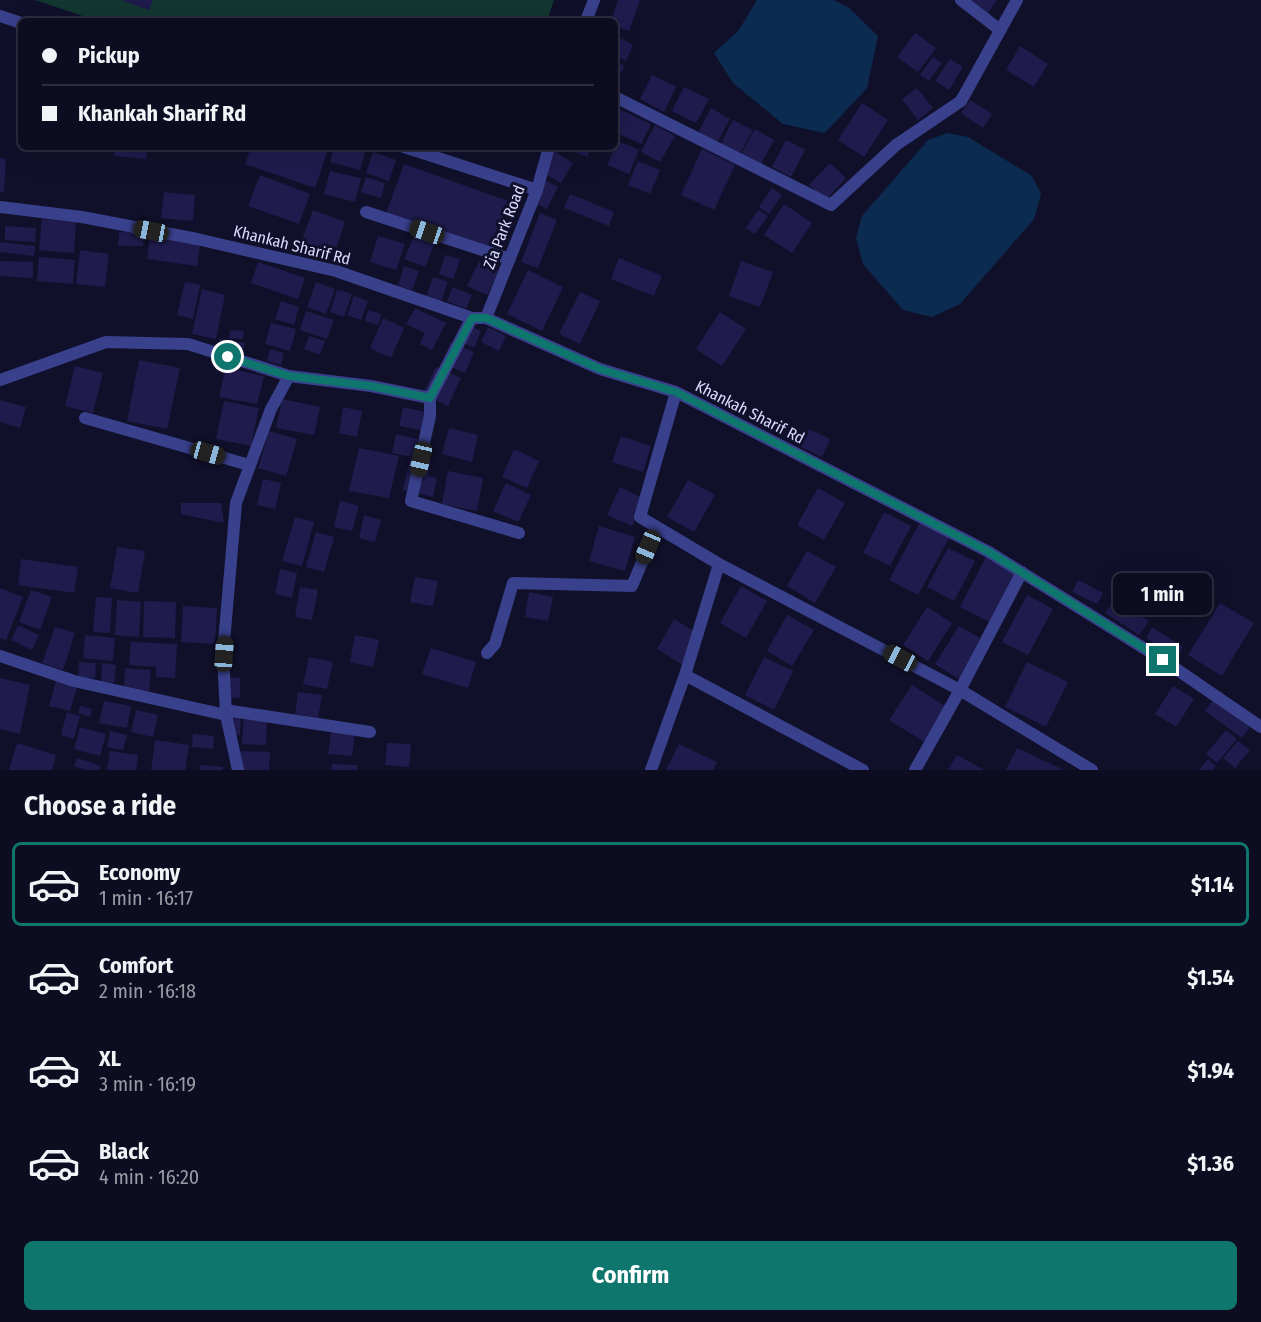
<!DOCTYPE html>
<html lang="en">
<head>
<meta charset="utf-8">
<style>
  :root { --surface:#0d0c20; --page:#1b1a2d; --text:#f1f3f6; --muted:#9a9ba5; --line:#2d2c3e; --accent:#0f766e }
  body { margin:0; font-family:"Fira Sans Condensed",sans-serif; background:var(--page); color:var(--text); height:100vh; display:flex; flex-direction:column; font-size:22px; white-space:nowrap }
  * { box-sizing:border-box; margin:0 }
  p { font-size:20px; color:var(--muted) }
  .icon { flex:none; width:33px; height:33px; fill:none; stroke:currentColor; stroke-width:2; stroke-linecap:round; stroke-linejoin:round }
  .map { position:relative; height:770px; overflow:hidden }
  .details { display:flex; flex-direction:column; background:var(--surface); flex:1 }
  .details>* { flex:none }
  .banner { position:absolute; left:18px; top:18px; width:600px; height:132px; border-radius:9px; box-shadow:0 6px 24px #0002,0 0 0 2px var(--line); display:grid; align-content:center; height:132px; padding:0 24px; background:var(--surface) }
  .end { position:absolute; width:27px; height:27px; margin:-14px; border:8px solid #0f766e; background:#fff; box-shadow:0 0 0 3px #fff }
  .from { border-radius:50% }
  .bubble { position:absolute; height:42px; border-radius:9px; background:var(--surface); box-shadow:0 6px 24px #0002,0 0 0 2px var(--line); font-size:20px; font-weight:700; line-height:42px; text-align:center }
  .car { position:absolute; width:18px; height:36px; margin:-18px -9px; border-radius:8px; box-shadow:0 0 4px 2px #0007; background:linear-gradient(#222 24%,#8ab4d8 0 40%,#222 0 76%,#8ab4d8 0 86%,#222 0) }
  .banner b { display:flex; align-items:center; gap:21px; height:57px; font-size:22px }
  .banner b+b { border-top:2px solid var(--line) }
  .banner i { width:15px; height:15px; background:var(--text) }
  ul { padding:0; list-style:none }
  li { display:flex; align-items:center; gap:18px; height:84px; margin:0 12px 9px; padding:0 12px; border:3px solid transparent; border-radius:9px }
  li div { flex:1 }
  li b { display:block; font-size:22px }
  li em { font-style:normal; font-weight:700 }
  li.selected { border-color:var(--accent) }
  li>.icon { width:54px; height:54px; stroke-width:1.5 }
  h2 { padding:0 24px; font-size:27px; line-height:72px }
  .cta { display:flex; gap:12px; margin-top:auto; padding:12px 24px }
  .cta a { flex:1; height:69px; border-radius:9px; background:var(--accent); color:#fff; font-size:24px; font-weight:700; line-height:69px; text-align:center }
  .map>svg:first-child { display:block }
  .green { fill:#133630 }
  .water { fill:#0b2c50 }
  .building { fill:#1f1b4d }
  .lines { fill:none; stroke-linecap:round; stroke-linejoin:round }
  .minor { stroke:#39408c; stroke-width:12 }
  .route { stroke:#0f766e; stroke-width:8 }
  .labels { text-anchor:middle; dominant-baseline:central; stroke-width:6; stroke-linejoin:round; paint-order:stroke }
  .street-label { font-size:16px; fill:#dadaff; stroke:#11102b }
</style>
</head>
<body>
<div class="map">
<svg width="1261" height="770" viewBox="0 0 1261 770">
  <rect width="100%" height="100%" fill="#11102b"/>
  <path class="green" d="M 35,0 L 554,0 L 547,21 L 98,21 Z"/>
  <path class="water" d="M 757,0 L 834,0 L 849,8 L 878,36 L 867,88 L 825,133 L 783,124 L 733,83 L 714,53 L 739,30 Z
    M 948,133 L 968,137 L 1032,176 L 1041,194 L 1034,219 L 960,304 L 932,317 L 903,310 L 863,264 L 856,238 L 862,216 L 928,140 Z"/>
  <path class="building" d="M 121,0 L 153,0 L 149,10 Z
    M 618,0 L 640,0 L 629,31 L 615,26 L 615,21 L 611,21 Z
    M 954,0 L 997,0 L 983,20 Z
    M 915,33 L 936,48 L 918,72 L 897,57 Z
    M 615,35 L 633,45 L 626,61 L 615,55 Z
    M 1020,46 L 1048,64 L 1034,87 L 1006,70 Z
    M 933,57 L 942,63 L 929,81 L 920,75 Z
    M 950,59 L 963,67 L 949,90 L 935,81 Z
    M 615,61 L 625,66 L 615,84 Z
    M 652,75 L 676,87 L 664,112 L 640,99 Z
    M 684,87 L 709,99 L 696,123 L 672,111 Z
    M 917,88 L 933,108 L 918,120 L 902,99 Z
    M 970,100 L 992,114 L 983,128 L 961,113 Z
    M 862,103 L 888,120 L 864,157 L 838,140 Z
    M 615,107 L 651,124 L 641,144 L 615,132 Z
    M 711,108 L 730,119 L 716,145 L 697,135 Z
    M 733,120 L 753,130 L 738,157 L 719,147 Z
    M 655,125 L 675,136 L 660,162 L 641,152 Z
    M 755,129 L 774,140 L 760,166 L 740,156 Z
    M 786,140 L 805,150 L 791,177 L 772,167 Z
    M 618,141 L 639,150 L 629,174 L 607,165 Z
    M 115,147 L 147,147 L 146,159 L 114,156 Z
    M 251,147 L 329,147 L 315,188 L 245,164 Z
    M 334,147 L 357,147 L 366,150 L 360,170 L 330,162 Z
    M 564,147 L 592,147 L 587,157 Z
    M 702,149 L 735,165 L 714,210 L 681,195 Z
    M 554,151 L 573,163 L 561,183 L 541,172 Z
    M 373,152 L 396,160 L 389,181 L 366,173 Z
    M 0,158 L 6,159 L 4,192 L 0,192 Z
    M 638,161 L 660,170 L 650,194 L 628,185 Z
    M 830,163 L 846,178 L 826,200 L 809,185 Z
    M 404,164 L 508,201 L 489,253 L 385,216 Z
    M 330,171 L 361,178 L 355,202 L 324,194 Z
    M 260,175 L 310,194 L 299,224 L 248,206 Z
    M 366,177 L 385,183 L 381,198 L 361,192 Z
    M 538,177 L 558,187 L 547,209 L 527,199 Z
    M 772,188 L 782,195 L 769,214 L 759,207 Z
    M 164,192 L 195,195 L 193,221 L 161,218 Z
    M 570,194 L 614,212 L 609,226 L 564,208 Z
    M 784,204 L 812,223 L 792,253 L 764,235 Z
    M 313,210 L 345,222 L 334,255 L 301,243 Z
    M 758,210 L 768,216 L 755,234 L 746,228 Z
    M 540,213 L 557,220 L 538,268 L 521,262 Z
    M 42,219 L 76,222 L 74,253 L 39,250 Z
    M 5,226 L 36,228 L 35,242 L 5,240 Z
    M 119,232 L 144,233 L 143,246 L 118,246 Z
    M 150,233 L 201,240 L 197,266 L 147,259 Z
    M 415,234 L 435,243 L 425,267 L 404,259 Z
    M 378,236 L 405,244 L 396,270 L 370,262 Z
    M 0,242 L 35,246 L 34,256 L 0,252 Z
    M 80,250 L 109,254 L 105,287 L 76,284 Z
    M 445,255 L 460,259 L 453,279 L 439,274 Z
    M 39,257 L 75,260 L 73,284 L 37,281 Z
    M 619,258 L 662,276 L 654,296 L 611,279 Z
    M 0,261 L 33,262 L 33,278 L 0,276 Z
    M 741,261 L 773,272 L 760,307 L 729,296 Z
    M 258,262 L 305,278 L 298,299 L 251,283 Z
    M 479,262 L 499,271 L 487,295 L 467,286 Z
    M 404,266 L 419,271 L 412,290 L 398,286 Z
    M 528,270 L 563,287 L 542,331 L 507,314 Z
    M 433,277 L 448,282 L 441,302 L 426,297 Z
    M 185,282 L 200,285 L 193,319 L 177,315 Z
    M 316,282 L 335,289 L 326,314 L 307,307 Z
    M 453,287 L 472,295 L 466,309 L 447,301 Z
    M 202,289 L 225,295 L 216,339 L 192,334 Z
    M 337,290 L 352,294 L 344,317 L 330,312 Z
    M 580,292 L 600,301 L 580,344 L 559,334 Z
    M 354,296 L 368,301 L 361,320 L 347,315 Z
    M 281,301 L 299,307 L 294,325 L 275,319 Z
    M 415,308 L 446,323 L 432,350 L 420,344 L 425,333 L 406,324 Z
    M 368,310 L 382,314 L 378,325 L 365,321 Z
    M 306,311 L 334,320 L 327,339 L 300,330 Z
    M 720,312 L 746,329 L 722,366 L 696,349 Z
    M 383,318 L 404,328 L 391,358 L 370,348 Z
    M 462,322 L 481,331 L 474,348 L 454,339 Z
    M 271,323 L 296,329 L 290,351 L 265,344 Z
    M 488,327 L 506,336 L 499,351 L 481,342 Z
    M 230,330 L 244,331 L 243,339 L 229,338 Z
    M 309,336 L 325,341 L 320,355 L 304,349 Z
    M 220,339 L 245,343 L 242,355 L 218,350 Z
    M 451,342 L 474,352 L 465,373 L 442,363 Z
    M 270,349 L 284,353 L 281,365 L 267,361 Z
    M 139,360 L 180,368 L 167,429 L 127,421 Z
    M 75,366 L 103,373 L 93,413 L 65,406 Z
    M 436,367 L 461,378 L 448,406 L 423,394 Z
    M 226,368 L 264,376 L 257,404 L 219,397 Z
    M 282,399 L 320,407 L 314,435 L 276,428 Z
    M 0,400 L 26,407 L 20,428 L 0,422 Z
    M 224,401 L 259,408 L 251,446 L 216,439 Z
    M 343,407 L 362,411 L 357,437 L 339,433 Z
    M 403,407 L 429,413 L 425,431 L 399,426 Z
    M 449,428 L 478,435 L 472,462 L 442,454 Z
    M 809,429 L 830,439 L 822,457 L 801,447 Z
    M 269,431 L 297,439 L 286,476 L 258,468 Z
    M 396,434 L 422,440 L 418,458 L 392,453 Z
    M 621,436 L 651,446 L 643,472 L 612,462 Z
    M 359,448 L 399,456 L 389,498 L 349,491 Z
    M 514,449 L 539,461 L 527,488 L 502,477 Z
    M 410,457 L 431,462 L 428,476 L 437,478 L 433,497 L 403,490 Z
    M 448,471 L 483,478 L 477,511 L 442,504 Z
    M 263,479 L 281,483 L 275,509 L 257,505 Z
    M 688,480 L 715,495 L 694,532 L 667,517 Z
    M 506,483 L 531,495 L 518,522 L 493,511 Z
    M 620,487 L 645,499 L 632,526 L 607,515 Z
    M 818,488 L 845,503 L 824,540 L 797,525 Z
    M 340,501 L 359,506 L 352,531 L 334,527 Z
    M 181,503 L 221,503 L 224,523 L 181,514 Z
    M 884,512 L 911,526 L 890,566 L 863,553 Z
    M 364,515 L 381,520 L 375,542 L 359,538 Z
    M 295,517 L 314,522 L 302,566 L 282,561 Z
    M 920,522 L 949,538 L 918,595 L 889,580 Z
    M 599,526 L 635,537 L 625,571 L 589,561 Z
    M 316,532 L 334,537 L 324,572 L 306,567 Z
    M 117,547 L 145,551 L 138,593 L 110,588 Z
    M 948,548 L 975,561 L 954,601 L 927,587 Z
    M 807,551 L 836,567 L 815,603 L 787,586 Z
    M 987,555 L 1020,571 L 993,624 L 960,607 Z
    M 21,559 L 78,567 L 74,593 L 18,585 Z
    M 280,569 L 297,573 L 292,598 L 275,594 Z
    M 415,577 L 438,581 L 433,606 L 410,602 Z
    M 1078,580 L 1103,593 L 1097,604 L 1072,592 Z
    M 741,586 L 767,601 L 746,638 L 720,623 Z
    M 300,587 L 318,590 L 312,620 L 295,617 Z
    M 0,588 L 23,597 L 6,640 L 0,638 Z
    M 31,590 L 52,597 L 40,630 L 19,622 Z
    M 529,592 L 553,597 L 548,621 L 525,617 Z
    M 1027,595 L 1053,609 L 1028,655 L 1002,642 Z
    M 96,597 L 112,598 L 110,633 L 93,632 Z
    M 1115,599 L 1149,621 L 1139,635 L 1105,613 Z
    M 117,600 L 141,602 L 139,637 L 115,635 Z
    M 144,601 L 176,602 L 175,638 L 143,637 Z
    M 1220,603 L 1254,623 L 1222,676 L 1188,655 Z
    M 183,606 L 217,608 L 215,644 L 181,642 Z
    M 927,607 L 952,623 L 928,661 L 903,645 Z
    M 787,615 L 814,630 L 792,666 L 767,651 Z
    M 674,619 L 704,637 L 686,667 L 657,649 Z
    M 18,625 L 39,635 L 32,650 L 11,640 Z
    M 959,626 L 980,638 L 960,680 L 935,664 Z
    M 55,627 L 75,633 L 63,670 L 42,663 Z
    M 1152,627 L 1183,647 L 1176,657 L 1146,638 Z
    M 85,635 L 115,638 L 113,661 L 83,658 Z
    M 355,635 L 379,640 L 373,667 L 350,662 Z
    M 131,642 L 177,644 L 175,678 L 156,677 L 156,667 L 129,665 Z
    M 431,648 L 476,662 L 468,688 L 422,674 Z
    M 309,657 L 333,662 L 327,689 L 303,684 Z
    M 764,657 L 793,671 L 774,710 L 745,695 Z
    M 79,662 L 96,663 L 95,678 L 78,678 Z
    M 1027,662 L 1068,682 L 1046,727 L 1005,707 Z
    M 102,663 L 116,665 L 114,683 L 101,682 Z
    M 125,668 L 151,670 L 149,692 L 124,690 Z
    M 221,677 L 240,678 L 240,698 L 220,697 Z
    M 0,678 L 30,685 L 20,734 L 0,729 Z
    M 56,681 L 77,687 L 70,711 L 49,706 Z
    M 912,685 L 947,707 L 925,742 L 889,720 Z
    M 1173,686 L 1194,699 L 1176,727 L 1155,714 Z
    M 298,692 L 322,695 L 318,718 L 295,714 Z
    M 1213,700 L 1250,727 L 1242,738 L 1205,711 Z
    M 104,701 L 131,706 L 127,728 L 99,723 Z
    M 80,706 L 92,709 L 90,717 L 78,713 Z
    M 136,710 L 158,715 L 153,737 L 131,732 Z
    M 67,712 L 80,716 L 74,739 L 61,735 Z
    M 244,713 L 267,714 L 266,745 L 242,744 Z
    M 225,716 L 241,717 L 240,735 L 224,734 Z
    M 80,727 L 106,734 L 100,756 L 74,749 Z
    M 1226,730 L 1237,739 L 1217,763 L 1206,754 Z
    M 110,731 L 127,735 L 123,750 L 107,747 Z
    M 331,731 L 355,734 L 352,756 L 328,754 Z
    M 193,734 L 214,736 L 213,749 L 192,747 Z
    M 155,740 L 189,745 L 185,770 L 151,770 Z
    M 1238,741 L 1250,750 L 1235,768 L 1223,758 Z
    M 17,743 L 56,755 L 52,770 L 9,770 Z
    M 387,743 L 411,744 L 409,767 L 385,765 Z
    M 679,744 L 717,762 L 713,770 L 666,770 Z
    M 1017,748 L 1064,770 L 1006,770 Z
    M 110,751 L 138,755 L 136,770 L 107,770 Z
    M 239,751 L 270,752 L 269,770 L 238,770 Z
    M 957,755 L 984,770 L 948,770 Z
    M 77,758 L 101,766 L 99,770 L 85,770 L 74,766 Z
    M 1208,759 L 1216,766 L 1213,770 L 1199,770 Z
    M 332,764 L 357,765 L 357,770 L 331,770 Z
    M 200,765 L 223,767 L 223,770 L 200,770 Z"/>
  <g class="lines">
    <path class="minor" d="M 961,0 L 1000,30
      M 0,16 L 21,23
      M 586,21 L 594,0
      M 615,97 L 831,205 L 896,145 L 961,101 L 1017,0
      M 404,147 L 537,190
      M 0,207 L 82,217 L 197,239 L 336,271 L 472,318 L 486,318 L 600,369 L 676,392 L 989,552 L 1163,660 L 1261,727
      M 366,212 L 510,259
      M 486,318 L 537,190 L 549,147
      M 0,380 L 106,342 L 188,344 L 289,376
      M 676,392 L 640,517 L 719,564 L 960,690 L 1092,770
      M 430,398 L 430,416 L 411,501 L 519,533
      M 85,418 L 249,465
      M 487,653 L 495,644 L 513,583 L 632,586 L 657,527
      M 0,656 L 74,681 L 226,715
      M 685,675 L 863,770
      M 225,710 L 370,732
      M 238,770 L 226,715 L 223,654 L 236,503 L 271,409 L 289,376 L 371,386 L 430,398 L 472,318
      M 651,770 L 685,675 L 719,564
      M 915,770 L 960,690 L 1022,572"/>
  </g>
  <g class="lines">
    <path class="route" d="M 228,357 L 289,376 L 371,386 L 430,398 L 472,318 L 486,318 L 600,369 L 676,392 L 989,552 L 1163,660"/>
  </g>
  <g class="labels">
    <g class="street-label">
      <text transform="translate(504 227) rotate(-69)">Zia Park Road</text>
      <text transform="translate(292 245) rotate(14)">Khankah Sharif Rd</text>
      <text transform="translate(750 412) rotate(27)">Khankah Sharif Rd</text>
    </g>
  </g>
</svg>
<i class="end from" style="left:228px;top:357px"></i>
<i class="end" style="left:1163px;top:660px"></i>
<div class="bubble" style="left:1113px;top:573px;width:99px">1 min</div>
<i class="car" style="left:151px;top:231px;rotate:281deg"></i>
<i class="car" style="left:427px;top:232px;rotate:289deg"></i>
<i class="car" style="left:208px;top:453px;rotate:106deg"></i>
<i class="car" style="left:421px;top:459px;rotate:193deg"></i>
<i class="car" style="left:648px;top:547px;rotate:203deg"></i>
<i class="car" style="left:224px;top:654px;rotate:4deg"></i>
<i class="car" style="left:900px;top:658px;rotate:298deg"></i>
<div class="banner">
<b><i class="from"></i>Pickup</b>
<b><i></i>Khankah Sharif Rd</b>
</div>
</div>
<section class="details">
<h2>Choose a ride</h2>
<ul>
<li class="selected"><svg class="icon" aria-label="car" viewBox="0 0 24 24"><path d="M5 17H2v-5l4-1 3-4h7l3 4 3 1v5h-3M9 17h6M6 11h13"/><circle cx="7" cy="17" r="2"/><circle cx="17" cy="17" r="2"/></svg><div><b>Economy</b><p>1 min · 16:17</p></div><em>$1.14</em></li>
<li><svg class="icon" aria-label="car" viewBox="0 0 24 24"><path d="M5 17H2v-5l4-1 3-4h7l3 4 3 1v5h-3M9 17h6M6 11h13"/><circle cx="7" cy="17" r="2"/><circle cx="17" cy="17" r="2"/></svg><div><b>Comfort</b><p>2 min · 16:18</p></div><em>$1.54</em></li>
<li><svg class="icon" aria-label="car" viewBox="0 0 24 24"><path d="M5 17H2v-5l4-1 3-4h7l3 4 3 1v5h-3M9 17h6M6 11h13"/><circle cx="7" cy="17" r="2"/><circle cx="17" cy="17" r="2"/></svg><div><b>XL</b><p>3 min · 16:19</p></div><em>$1.94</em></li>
<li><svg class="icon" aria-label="car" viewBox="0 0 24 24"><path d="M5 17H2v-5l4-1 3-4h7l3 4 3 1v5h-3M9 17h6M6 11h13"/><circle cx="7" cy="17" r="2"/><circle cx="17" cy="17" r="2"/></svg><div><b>Black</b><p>4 min · 16:20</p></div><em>$1.36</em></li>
</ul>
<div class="cta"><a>Confirm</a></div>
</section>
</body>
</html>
